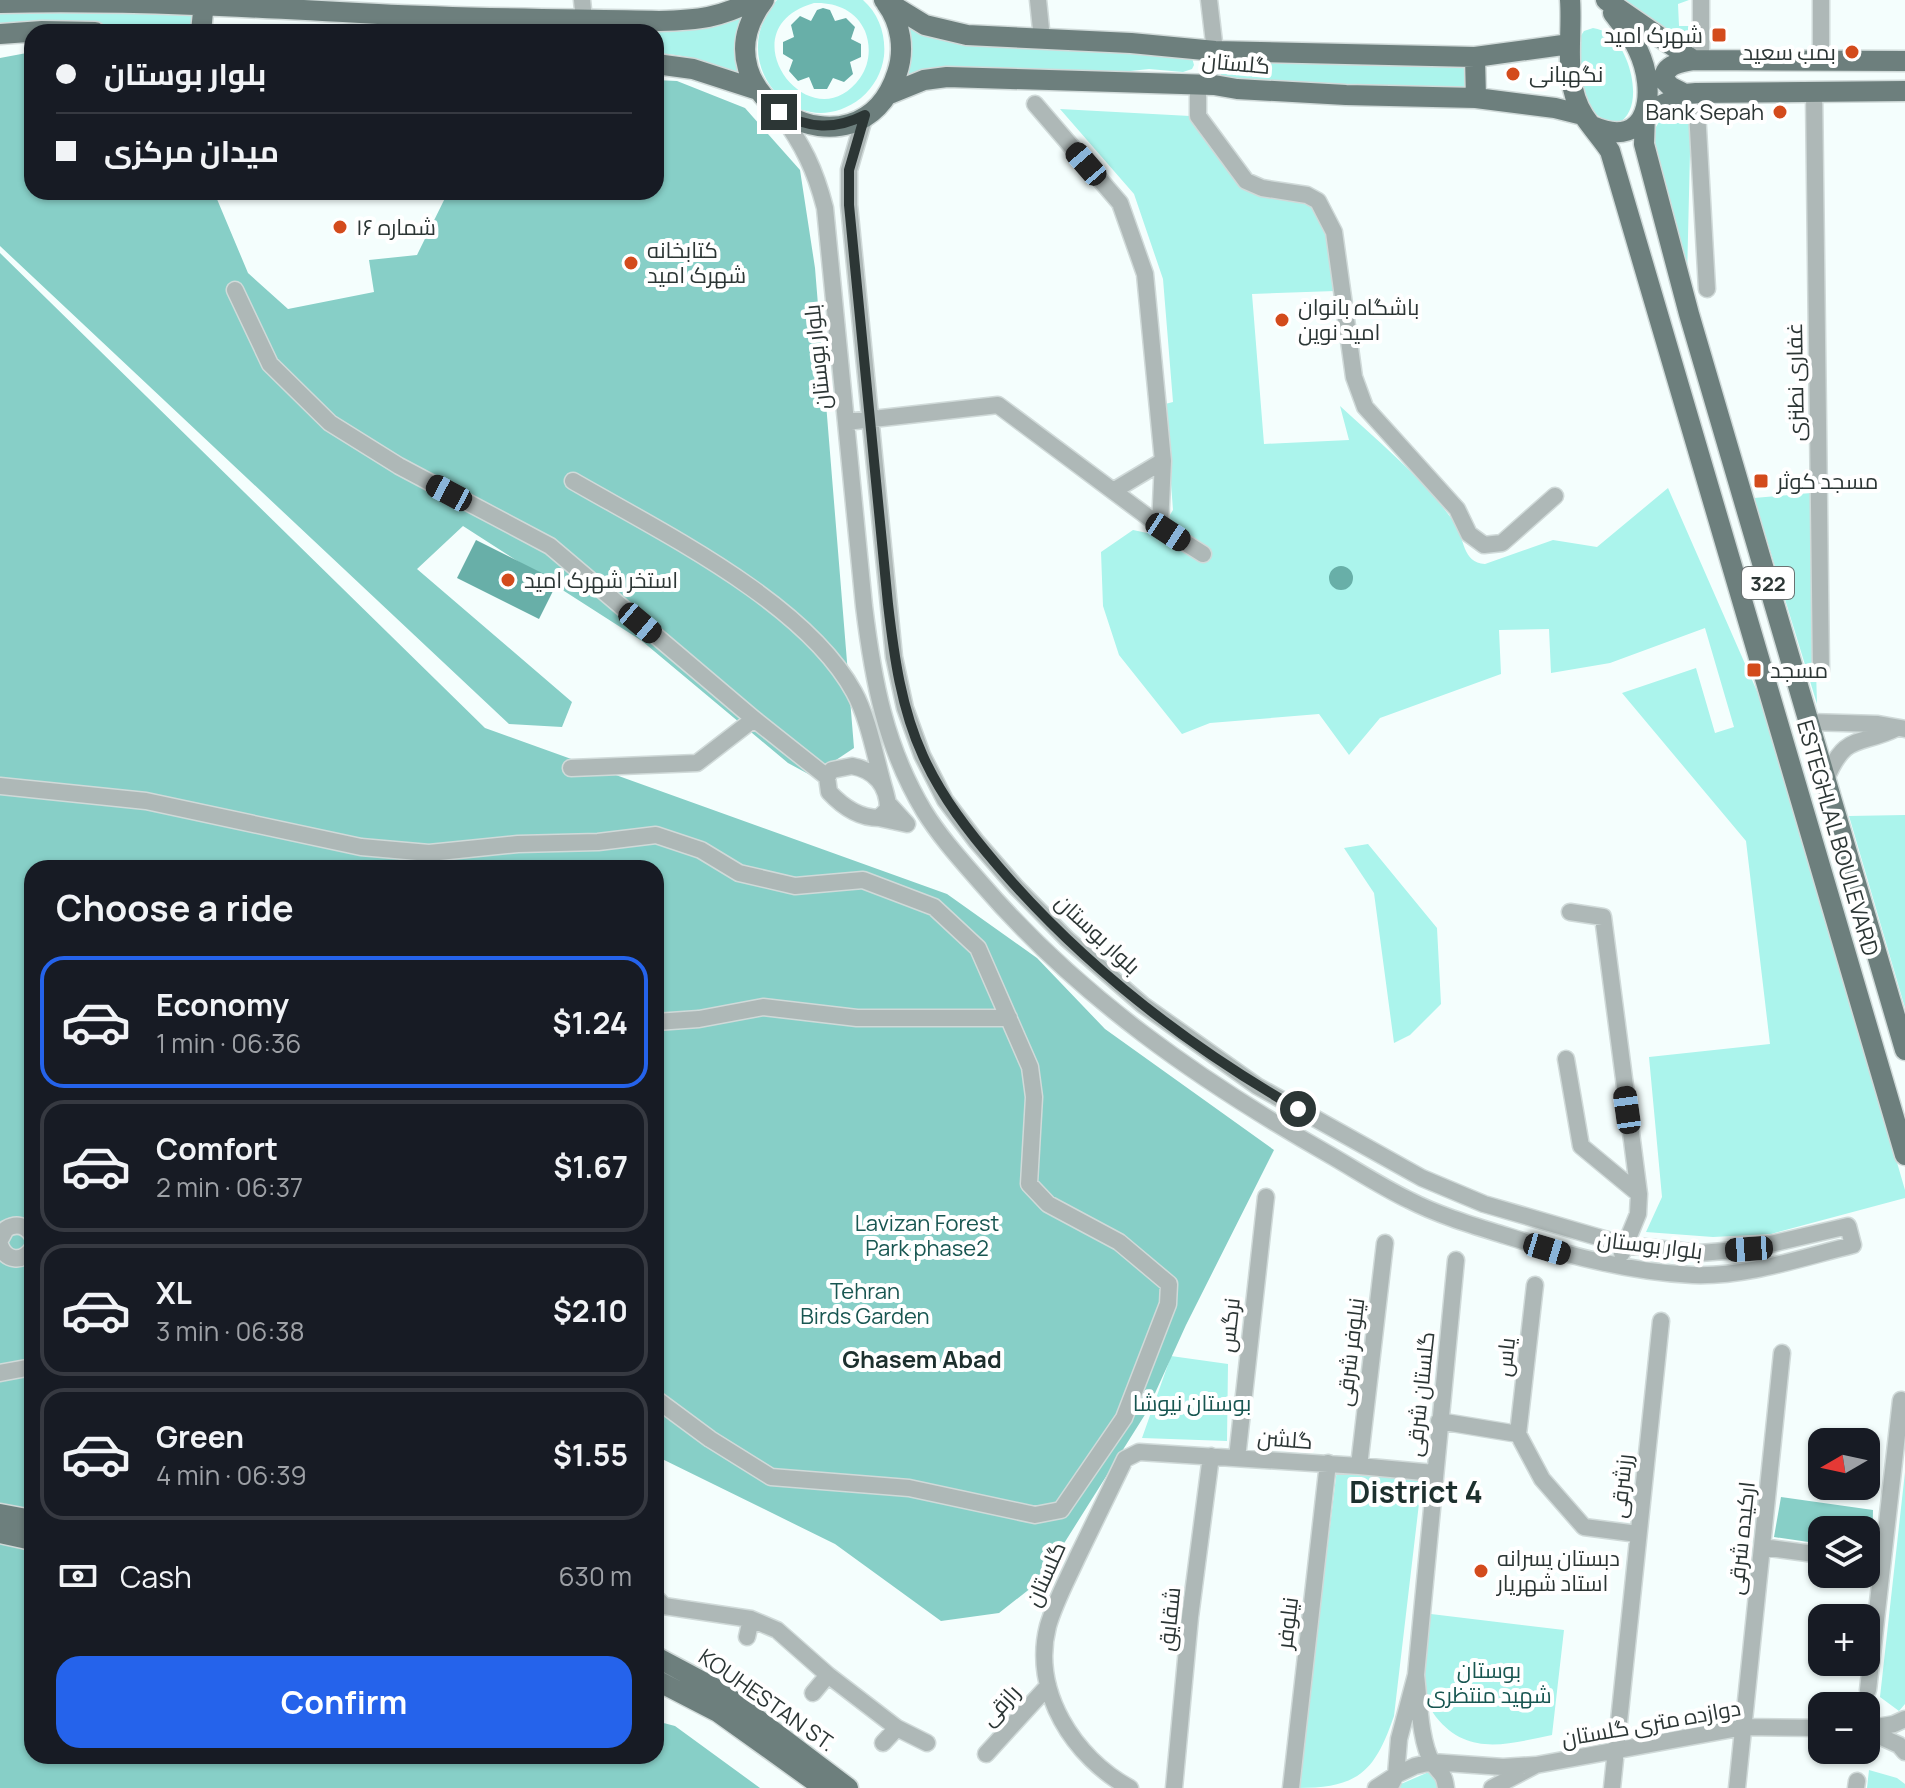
<!DOCTYPE html>
<html lang="en">
<head>
<meta charset="utf-8">
<style>
  :root { --surface:#171b24; --page:#242831; --text:#f1f3f6; --muted:#9ea1a6; --line:#363941; --accent:#2563eb }
  body { margin:0; font-family:Manrope,Cairo,sans-serif; background:var(--page); color:var(--text); height:100vh; display:flex; flex-direction:column; font-size:30px; white-space:nowrap }
  * { box-sizing:border-box; margin:0 }
  p { font-size:26px; color:var(--muted) }
  .icon { flex:none; width:44px; height:44px; fill:none; stroke:currentColor; stroke-width:2; stroke-linecap:round; stroke-linejoin:round }
  .map { position:relative; flex:1; overflow:hidden }
  .details { position:absolute; left:24px; top:860px; width:640px; height:904px; display:flex; flex-direction:column; background:var(--surface); border-radius:24px; box-shadow:0 2px 6px #0004 }
  .details>* { flex:none }
  .hud { position:absolute; left:24px; top:24px; width:640px; height:176px; border-radius:24px; box-shadow:0 2px 6px #0004; display:grid; align-content:center; height:176px; padding:0 32px; background:var(--surface) }
  .needle { width:52px; rotate:261deg }
  .controls { position:absolute; left:1808px; top:1428px; display:grid; gap:16px }
  .controls a { display:grid; place-items:center; width:72px; height:72px; border-radius:16px; background:var(--surface); box-shadow:0 2px 6px #0004; font-size:40px }
  .end { position:absolute; width:36px; height:36px; margin:-18px; border:10px solid #2c3635; background:#fff; box-shadow:0 0 0 4px #fff }
  .from { border-radius:50% }
  .car { position:absolute; width:24px; height:48px; margin:-24px -12px; border-radius:10px; box-shadow:0 0 6px 2px #0007; background:linear-gradient(#222 24%,#8ab4d8 0 40%,#222 0 76%,#8ab4d8 0 86%,#222 0) }
  .hud b { display:flex; align-items:center; gap:28px; height:76px; font-size:30px }
  .hud b+b { border-top:2px solid var(--line) }
  .hud i { width:20px; height:20px; background:var(--text) }
  ul { padding:0; list-style:none }
  li { display:flex; align-items:center; gap:24px; height:132px; margin:0 16px 12px; padding:0 16px; border:4px solid var(--line); border-radius:24px }
  li div { flex:1 }
  li b { display:block; font-size:30px }
  li em { font-style:normal; font-weight:700 }
  li.active { border-color:var(--accent) }
  li>.icon { width:72px; height:72px; stroke-width:1.5 }
  h2 { padding:0 32px; font-size:36px; line-height:96px }
  .pay { display:flex; align-items:center; gap:20px; height:88px; padding:0 32px; font-size:30px }
  .pay p { margin-inline-start:auto }
  .cta { display:flex; gap:16px; margin-top:auto; padding:16px 32px }
  .cta a { flex:1; height:92px; border-radius:24px; background:var(--accent); color:#fff; font-size:32px; font-weight:700; line-height:92px; text-align:center }
  .map>svg:first-child { display:block }
  .green { fill:#abf4ec; fill-rule:evenodd }
  .forest { fill:#87cfc7 }
  .water { fill:#68afa8 }
  .lines { fill:none; stroke-linecap:round; stroke-linejoin:round }
  .minor-casing { stroke:#d0dad9; stroke-width:19 }
  .major-casing { stroke:#d0dad9; stroke-width:23 }
  .minor { stroke:#aeb8b7; stroke-width:16 }
  .major { stroke:#6d7f7d; stroke-width:20 }
  .route { stroke:#2c3635; stroke-width:10 }
  .poi-dot { fill:#d34b1c; stroke:#fff; stroke-width:3 }
  .labels { text-anchor:middle; dominant-baseline:central; stroke-width:8; stroke-linejoin:round; paint-order:stroke }
  .shield { fill:#fff; stroke:#6b7272; stroke-width:2 }
  .shield-label { font-size:20px; font-weight:bold; fill:#2c3635 }
  .poi-label { font-size:22px; fill:#2c3635; stroke:#fff; text-anchor:start }
  .street-label { font-size:22px; fill:#2c3635; stroke:#fff }
  .park-label { font-size:22px; fill:#185651; stroke:#fff }
  .neighbourhood-label { font-size:24px; font-weight:bold; fill:#1d302e; stroke:#fff }
  .district-label { font-size:30px; font-weight:bold; fill:#1d302e; stroke:#fff }
</style>
</head>
<body>
<div class="map">
<svg width="1905" height="1788" viewBox="0 0 1905 1788">
  <rect width="100%" height="100%" fill="#f4fefd"/>
  <path class="green" d="M 777,0 L 863,0 C 879,14 886,35 884,56 C 882,72 874,87 861,98 C 797,148 722,62 777,0 ZM 814,3 C 835,2 856,10 865,31 C 871,46 870,64 860,78 C 811,146 723,29 814,3 Z
    M 1623,0 L 1689,0 L 1678,4 L 1679,26 L 1690,26 L 1690,45 L 1681,43 Z
    M 749,11 L 751,88 C 723,62 692,56 656,53 L 656,32 L 582,32 L 582,28 C 635,29 704,41 749,11 Z
    M 10,12 L 194,13 L 192,31 L 92,24 L 0,24 L 0,14 Z
    M 479,23 L 562,27 L 561,32 L 398,32 L 404,26 L 455,28 Z
    M 907,23 L 1191,54 L 1194,65 L 1192,69 L 1183,72 L 1149,69 L 1103,74 L 905,78 L 911,47 Z
    M 1593,28 C 1599,29 1605,31 1610,35 C 1631,52 1646,110 1617,124 C 1577,116 1581,73 1578,40 L 1584,31 Z
    M 1225,62 L 1462,66 L 1466,71 L 1467,85 L 1464,88 L 1437,90 L 1225,80 L 1219,72 L 1221,65 Z
    M 1687,105 L 1691,110 L 1687,279 L 1648,144 C 1658,121 1663,111 1687,105 Z
    M 1060,109 L 1190,116 L 1236,180 L 1311,203 L 1327,227 L 1335,291 L 1252,294 L 1264,444 L 1349,440 L 1340,406 C 1380,443 1423,478 1454,522 C 1465,538 1462,563 1485,564 L 1553,540 L 1597,547 L 1668,488 L 1767,714 L 1905,1190 L 1905,1198 L 1771,1234 L 1713,1237 L 1646,1232 L 1662,1197 L 1649,1057 L 1770,1044 L 1746,841 L 1622,693 L 1696,668 L 1715,733 L 1734,727 L 1705,628 L 1610,663 L 1551,673 L 1549,629 L 1499,630 L 1501,674 L 1380,718 L 1349,755 L 1319,714 L 1210,723 L 1182,734 L 1119,655 L 1103,606 L 1101,552 L 1133,530 L 1157,535 L 1173,510 L 1165,404 L 1173,402 L 1163,279 L 1134,194 Z
    M 1811,493 L 1817,704 L 1754,498 Z
    M 1905,815 L 1905,1008 L 1849,816 Z
    M 1368,844 L 1437,928 L 1441,1004 L 1410,1035 L 1394,1043 L 1374,893 L 1344,848 Z
    M 1171,1356 L 1228,1364 L 1227,1441 L 1142,1438 Z
    M 1337,1469 L 1422,1478 L 1394,1716 C 1375,1771 1359,1788 1298,1788 Z
    M 1905,1472 L 1905,1704 L 1899,1711 L 1880,1697 Z
    M 1431,1614 L 1564,1630 L 1552,1735 C 1508,1744 1468,1757 1436,1717 C 1428,1706 1421,1690 1422,1676 C 1422,1655 1428,1634 1431,1614 Z
    M 1869,1770 L 1897,1778 L 1905,1784 L 1905,1788 L 1867,1788 Z
    M 1431,1771 L 1439,1779 L 1438,1788 L 1400,1788 L 1401,1784 Z"/>
  <path class="forest" d="M 32,52 L 32,192 L 214,192 L 248,273 L 288,309 L 374,292 L 369,260 L 417,255 L 448,192 L 656,192 L 656,80 L 677,81 L 745,108 L 800,170 L 815,268 L 854,748 L 812,776 L 788,763 L 642,641 L 463,526 L 417,569 L 572,702 L 562,727 L 509,724 L 0,246 L 0,58 Z
    M 0,253 L 485,728 L 947,894 L 1037,958 L 1105,1029 L 1274,1150 L 1186,1325 L 1146,1413 L 1041,1580 L 999,1613 L 941,1621 L 835,1544 L 656,1456 L 656,868 L 32,868 L 32,1756 L 656,1756 L 656,1721 L 675,1726 L 760,1788 L 0,1788 Z
    M 1781,1497 L 1873,1510 L 1872,1551 L 1866,1550 L 1866,1530 L 1822,1530 L 1822,1544 L 1774,1537 Z"/>
  <path class="water" d="M 823,8 L 830,10 L 835,21 L 846,18 L 855,27 L 851,39 L 861,44 L 861,57 L 850,62 L 853,74 L 844,82 L 833,78 L 827,89 L 814,89 L 809,77 L 798,81 L 789,71 L 793,60 L 783,54 L 783,42 L 794,37 L 791,25 L 800,16 L 811,21 L 817,10 Z
    M 476,540 L 558,581 L 539,619 L 457,578 Z
    M1329 578a12 12 0 1 1 24 0a12 12 0 1 1-24 0Z"/>
  <g class="lines">
    <g class="minor-casing">
      <path id="minor" d="M 582,0 L 584,20
        M 1038,0 L 1042,39
        M 1209,0 L 1215,51
        M 1701,0 L 1701,61
        M 1821,0 L 1821,61
        M 1198,84 L 1198,116 L 1246,181 L 1262,188 L 1307,195 L 1318,201 L 1334,232 L 1354,377 L 1365,407 L 1457,509 L 1469,534 L 1484,545 L 1502,543 L 1555,496
        M 1814,92 L 1821,671
        M 1696,93 L 1707,289
        M 1035,104 L 1120,203 L 1145,274 L 1163,461
        M 779,112 C 803,145 815,169 825,208 L 864,606 C 873,680 885,746 924,811 C 940,837 961,860 981,883 C 1079,997 1200,1081 1330,1155 C 1356,1170 1382,1187 1409,1200 C 1440,1216 1475,1226 1507,1236 C 1567,1255 1629,1272 1693,1275 C 1747,1277 1800,1258 1853,1245 L 1848,1226 L 1749,1249 L 1700,1253 L 1625,1245 L 1484,1204 L 1422,1178 L 1257,1086 L 1143,1005 L 1067,939 L 1016,887 L 976,841 L 945,800 L 922,755 L 905,708 L 894,657 L 849,205 L 849,170 L 865,115
        M 235,290 L 270,364 L 330,423 L 399,466 L 550,546 L 754,719 L 827,777
        M 846,422 L 998,405 L 1168,532 L 1203,554
        M 573,481 C 661,532 805,602 854,692 C 869,719 876,761 885,791
        M 1113,491 L 1163,461 L 1160,526
        M 1808,722 L 1878,724 L 1905,729
        M 852,766 C 875,770 888,786 888,809 L 879,818 C 859,818 842,806 829,792 L 827,777 L 832,770 Z
        M 571,768 L 697,763 L 754,719
        M 1826,779 C 1846,732 1858,747 1897,728
        M 0,786 L 146,801 L 361,847 L 429,853 L 518,844 L 598,842 L 656,835 L 701,850 L 739,873 L 795,886 L 863,880 L 934,907 L 978,948 L 1030,1067 L 1034,1097 L 1029,1184 L 1048,1204 L 1119,1242 L 1169,1284 L 1168,1304 L 1124,1418 L 1061,1510 L 1035,1515 L 909,1488 L 771,1477 L 710,1439 L 656,1399
        M 879,818 L 907,824 L 888,803
        M 1570,912 L 1603,917 L 1639,1194 L 1638,1214 L 1622,1253
        M 656,1022 L 699,1019 L 763,1007 L 857,1018 L 1009,1018
        M 1566,1059 L 1581,1146 L 1639,1194
        M 0,1240 L 6,1229 C 16,1223 26,1225 32,1235
        M 0,1245 C 6,1261 22,1263 32,1249
        M 0,1373 L 32,1367
        M 1439,1421 L 1518,1434 L 1542,1479 L 1584,1527 L 1638,1534
        M 1518,1434 L 1535,1285
        M 1237,1458 L 1266,1197
        M 1359,1466 L 1385,1243
        M 1762,1547 L 1822,1555
        M 656,1598 L 664,1606 L 751,1619 L 777,1630 L 828,1675 L 897,1728 L 927,1743
        M 747,1637 L 751,1619
        M 1416,1675 L 1456,1260
        M 1868,1690 L 1901,1400
        M 813,1693 L 828,1675
        M 1866,1729 L 1894,1724 L 1905,1719
        M 1866,1730 L 1899,1745 L 1905,1752
        M 883,1743 L 897,1728
        M 986,1754 L 1048,1686
        M 1536,1765 L 1744,1727 L 1822,1728
        M 1392,1783 L 1396,1775 L 1415,1766 L 1432,1762 L 1503,1767 L 1536,1765 L 1492,1788
        M 1130,1788 C 1074,1758 1031,1691 1048,1626 C 1055,1602 1067,1580 1077,1558 C 1093,1525 1109,1492 1125,1459 L 1139,1452 L 1359,1466 L 1434,1473
        M 1174,1788 L 1190,1617 L 1211,1456
        M 1291,1788 L 1328,1463
        M 1376,1788 L 1396,1775 L 1399,1739 L 1416,1675 C 1419,1699 1420,1742 1432,1762 C 1439,1774 1444,1771 1446,1788
        M 1612,1788 L 1661,1321
        M 1737,1788 L 1782,1353
        M 1856,1788 L 1857,1781"/>
    </g>
    <g class="major-casing">
      <path id="major" d="M 764,0 C 689,97 860,188 897,73 C 905,50 901,23 886,3
        M 884,0 L 925,25 L 967,35 L 1131,43 L 1215,51 L 1475,57 L 1570,44
        M 1570,0 C 1573,38 1562,82 1584,116 C 1592,128 1602,139 1610,151 L 1905,1155
        M 1606,0 L 1693,60 L 1905,61
        M 0,3 C 126,0 252,7 378,14 C 472,19 566,19 659,21 C 700,20 718,18 755,0
        M 201,32 L 204,2
        M 0,34 L 42,31 L 95,32
        M 1475,57 L 1476,98
        M 656,64 L 693,69 L 758,90
        M 1905,91 L 1696,93 L 1685,94 L 1645,113 L 1644,144 L 1689,314 L 1905,1050
        M 1685,94 L 1671,87 L 1664,80 C 1664,64 1680,63 1693,60
        M 887,95 L 924,80 L 947,77 L 1214,85 L 1237,89 L 1346,95 L 1476,98 L 1555,108 L 1583,115
        M 1592,126 C 1651,152 1657,90 1638,50 C 1632,36 1622,25 1613,13
        M 0,1514 L 32,1520
        M 0,1533 L 32,1540
        M 656,1657 L 720,1691 L 848,1788
        M 656,1680 L 718,1712 L 824,1788"/>
    </g>
    <use href="#minor" class="minor"/>
    <use href="#major" class="major"/>
  </g>
  <g class="lines">
    <path class="route" d="M 779,112 C 808,129 835,130 865,115 L 849,170 L 849,205 L 888,604 C 894,656 901,708 923,756 C 942,798 969,832 998,866 C 1082,964 1186,1045 1298,1109"/>
  </g>
  <g class="poi-dot">
    <rect x="1711" y="27" width="16" height="16" rx="4"/>
    <circle cx="1852" cy="52" r="8"/>
    <circle cx="1513" cy="74" r="8"/>
    <circle cx="1780" cy="112" r="8"/>
    <circle cx="340" cy="227" r="8"/>
    <circle cx="631" cy="263" r="8"/>
    <circle cx="1282" cy="320" r="8"/>
    <rect x="1753" y="473" width="16" height="16" rx="4"/>
    <circle cx="508" cy="580" r="8"/>
    <rect x="1746" y="662" width="16" height="16" rx="4"/>
    <circle cx="1481" cy="1571" r="8"/>
  </g>
  <g class="labels">
    <rect class="shield" x="1742" y="567" width="52" height="32" rx="6"/>
    <g class="shield-label">
      <text x="1768" y="583">322</text>
    </g>
    <g class="poi-label">
      <text x="1703" y="35" text-anchor="end">شهرک امید</text>
      <text x="1836" y="52" text-anchor="end">بمب سعید</text>
      <text x="1529" y="74">نگهبانی</text>
      <text x="1764" y="112" text-anchor="end">Bank Sepah</text>
      <text x="356" y="227">شماره ۱۶</text>
      <text x="647" y="250">کتابخانه<tspan x="647" dy="25">شهرک امید</tspan></text>
      <text x="1298" y="307">باشگاه بانوان<tspan x="1298" dy="25">امید نوین</tspan></text>
      <text x="1777" y="481">مسجد کوثر</text>
      <text x="524" y="580">استخر شهرک امید</text>
      <text x="1770" y="670">مسجد</text>
      <text x="1497" y="1558">دبستان پسرانه<tspan x="1497" dy="25">استاد شهريار</tspan></text>
    </g>
    <g class="street-label">
      <text transform="translate(1236 63) rotate(5)">گلستان</text>
      <text transform="translate(817 357) rotate(-96)">بلوار بوستان</text>
      <text transform="translate(1795 382) rotate(-91)">غفاری نطنزی</text>
      <text transform="translate(1838 838) rotate(74)">ESTEGHLAL BOULEVARD</text>
      <text transform="translate(1098 934) rotate(43)">بلوار بوستان</text>
      <text transform="translate(1650 1245) rotate(7)">بلوار بوستان</text>
      <text transform="translate(1229 1325) rotate(-84)">نرگس</text>
      <text transform="translate(1350 1352) rotate(-83)">نیلوفر شرقی</text>
      <text transform="translate(1505 1357) rotate(-84)">یاس</text>
      <text transform="translate(1420 1394) rotate(-84)">گلستان شرقی</text>
      <text transform="translate(1285 1439) rotate(4)">گلشن</text>
      <text transform="translate(1621 1486) rotate(-84)">رزشرقی</text>
      <text transform="translate(1741 1538) rotate(-84)">ارکیده شرقی</text>
      <text transform="translate(1045 1574) rotate(-66)">گلستان</text>
      <text transform="translate(1169 1619) rotate(-84)">شقایق</text>
      <text transform="translate(1287 1623) rotate(-83)">نیلوفر</text>
      <text transform="translate(767 1700) rotate(35)">KOUHESTAN ST.</text>
      <text transform="translate(1000 1705) rotate(-48)">رازقی</text>
      <text transform="translate(1651 1723) rotate(-10)">دوازده متری گلستان</text>
    </g>
    <g class="park-label">
      <text x="927" y="1223">Lavizan Forest<tspan x="927" dy="25">Park phase2</tspan></text>
      <text x="865" y="1291">Tehran<tspan x="865" dy="25">Birds Garden</tspan></text>
      <text x="1192" y="1403">بوستان نیوشا</text>
      <text x="1489" y="1670">بوستان<tspan x="1489" dy="25">شهید منتظری</tspan></text>
    </g>
    <g class="neighbourhood-label">
      <text x="922" y="1358">Ghasem Abad</text>
    </g>
    <g class="district-label">
      <text x="1416" y="1491">District 4</text>
    </g>
  </g>
</svg>
<div class="controls">
<a><svg class="needle" viewBox="-14 -14 28 28"><path d="M0-13l5 13h-10z" fill="#e53935"/><path d="M0 13l5-13h-10z" fill="#9ea1a6"/></svg></a>
<a><svg class="icon" aria-label="layers" viewBox="0 0 24 24"><path d="M12 4l9 5-9 5-9-5zM3 14l9 5 9-5"/></svg></a>
<a>+</a>
<a>−</a>
</div>
<i class="end from" style="left:1298px;top:1109px"></i>
<i class="end" style="left:779px;top:112px"></i>
<i class="car" style="left:1086px;top:164px;rotate:319deg"></i>
<i class="car" style="left:449px;top:493px;rotate:298deg"></i>
<i class="car" style="left:1168px;top:532px;rotate:123deg"></i>
<i class="car" style="left:640px;top:623px;rotate:130deg"></i>
<i class="car" style="left:1627px;top:1110px;rotate:352deg"></i>
<i class="car" style="left:1547px;top:1249px;rotate:107deg"></i>
<i class="car" style="left:1749px;top:1249px;rotate:266deg"></i>
<div class="hud">
<b><i class="from"></i>بلوار بوستان</b>
<b><i></i>میدان مرکزی</b>
</div>
<section class="details">
<h2>Choose a ride</h2>
<ul>
<li class="active"><svg class="icon" aria-label="car" viewBox="0 0 24 24"><path d="M5 17H2v-5l4-1 3-4h7l3 4 3 1v5h-3M9 17h6M6 11h13"/><circle cx="7" cy="17" r="2"/><circle cx="17" cy="17" r="2"/></svg><div><b>Economy</b><p>1 min · 06:36</p></div><em>$1.24</em></li>
<li><svg class="icon" aria-label="car" viewBox="0 0 24 24"><path d="M5 17H2v-5l4-1 3-4h7l3 4 3 1v5h-3M9 17h6M6 11h13"/><circle cx="7" cy="17" r="2"/><circle cx="17" cy="17" r="2"/></svg><div><b>Comfort</b><p>2 min · 06:37</p></div><em>$1.67</em></li>
<li><svg class="icon" aria-label="car" viewBox="0 0 24 24"><path d="M5 17H2v-5l4-1 3-4h7l3 4 3 1v5h-3M9 17h6M6 11h13"/><circle cx="7" cy="17" r="2"/><circle cx="17" cy="17" r="2"/></svg><div><b>XL</b><p>3 min · 06:38</p></div><em>$2.10</em></li>
<li><svg class="icon" aria-label="car" viewBox="0 0 24 24"><path d="M5 17H2v-5l4-1 3-4h7l3 4 3 1v5h-3M9 17h6M6 11h13"/><circle cx="7" cy="17" r="2"/><circle cx="17" cy="17" r="2"/></svg><div><b>Green</b><p>4 min · 06:39</p></div><em>$1.55</em></li>
</ul>
<div class="pay"><svg class="icon" aria-label="cash" viewBox="0 0 24 24"><path d="M3 7h18v10H3z"/><circle cx="12" cy="12" r="2"/></svg>Cash<p>630 m</p></div>
<div class="cta"><a>Confirm</a></div>
</section>
</div>
</body>
</html>
